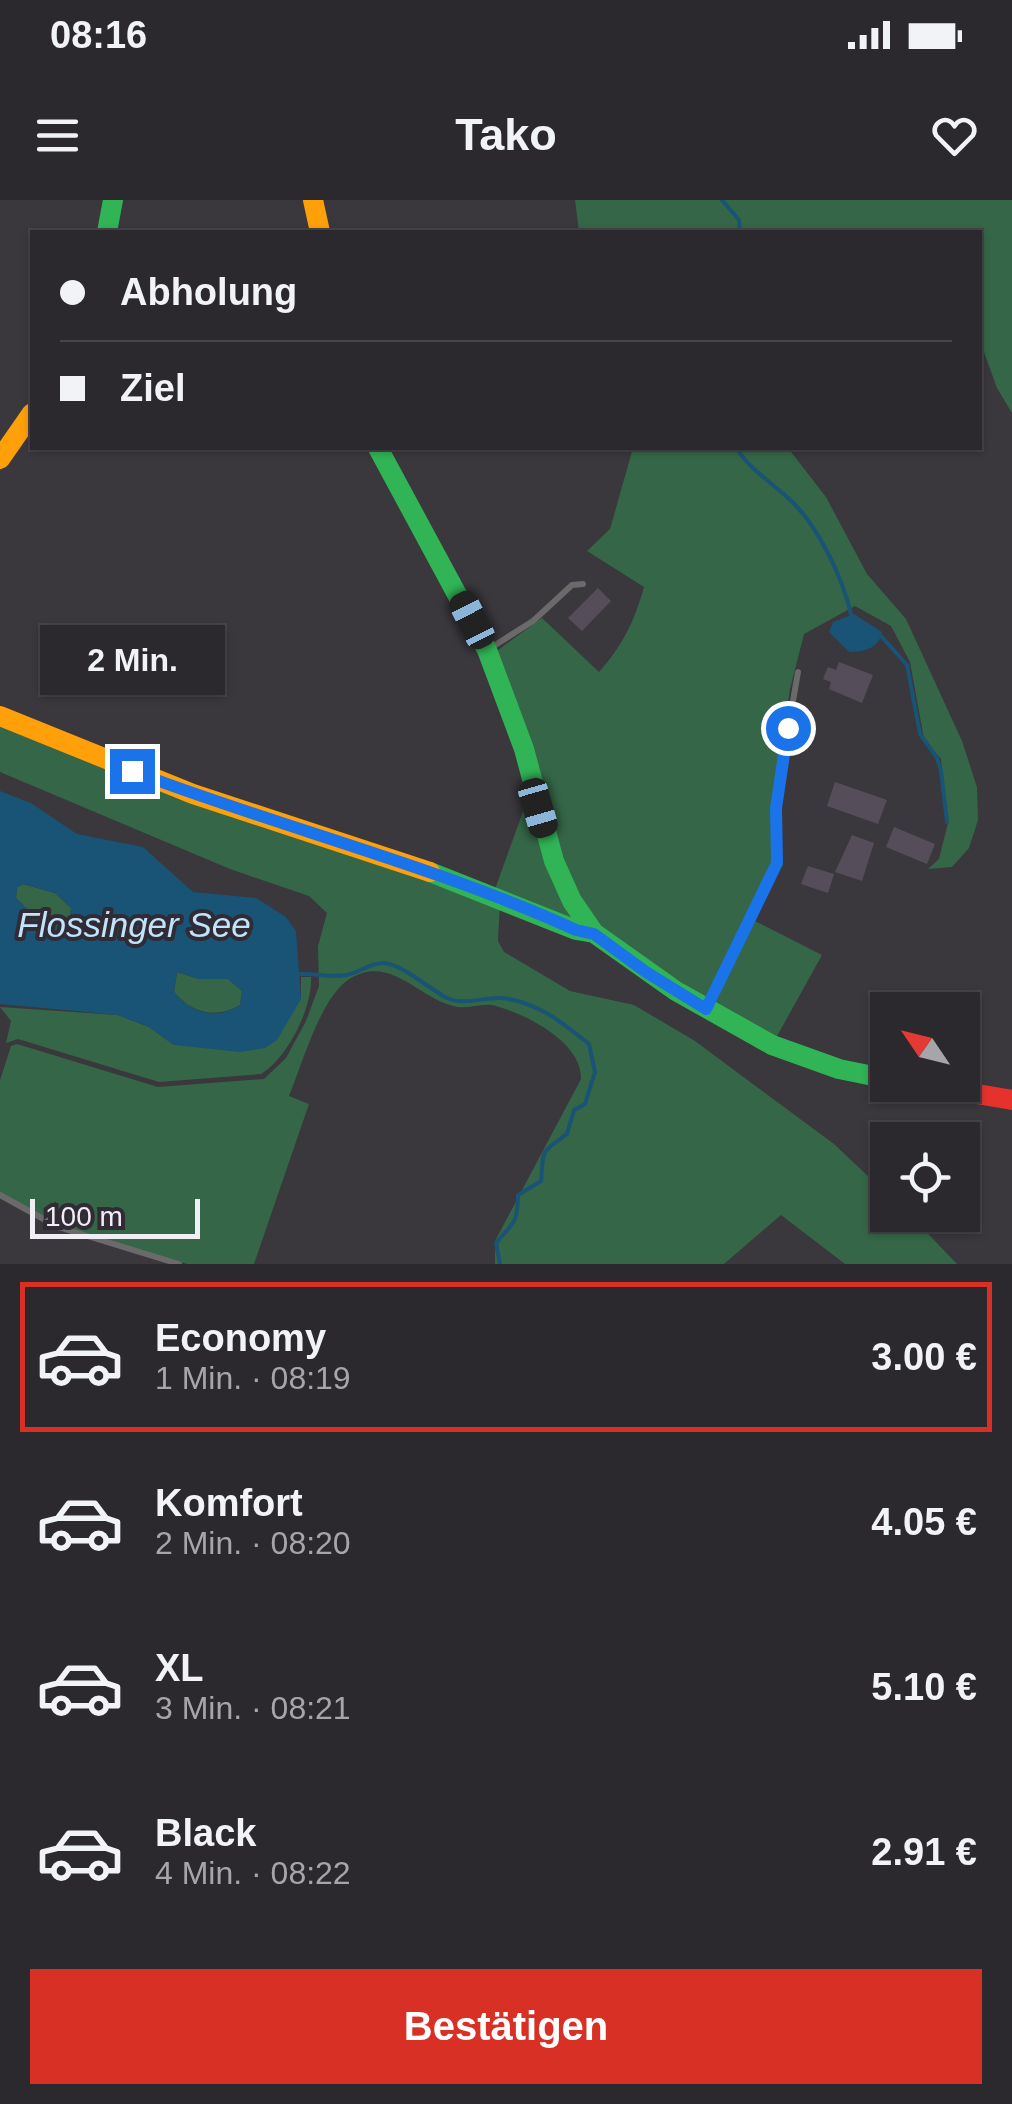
<!DOCTYPE html>
<html lang="de">
<head>
<meta charset="utf-8">
<style>
  :root { --surface:#2c292e; --page:#343136; --text:#f1f3f6; --muted:#a6a6aa; --line:#48454a; --accent:#d93025 }
  body { margin:0; font-family:Helvetica,sans-serif; background:var(--page); color:var(--text); height:100vh; display:flex; flex-direction:column; font-size:38px; white-space:nowrap }
  * { box-sizing:border-box; margin:0 }
  p { font-size:32px; color:var(--muted) }
  .icon { flex:none; width:55px; height:55px; fill:none; stroke:currentColor; stroke-width:2; stroke-linecap:round; stroke-linejoin:round }
  .map { position:relative; height:1064px; overflow:hidden }
  .panel { display:flex; flex-direction:column; background:var(--surface); flex:1 }
  .panel>* { flex:none }
  .hud { position:absolute; left:30px; top:30px; width:952px; height:220px; border-radius:0px; box-shadow:0 2px 8px #0004,0 0 0 2px var(--line); display:grid; align-content:center; height:220px; padding:0 30px; background:var(--surface) }
  .needle { width:65px; rotate:305deg }
  .fabs { position:absolute; left:870px; top:792px; display:grid; gap:20px }
  .fabs a { display:grid; place-items:center; width:110px; height:110px; border-radius:0px; background:var(--surface); box-shadow:0 2px 8px #0004,0 0 0 2px var(--line); font-size:50px }
  .scale { position:absolute; left:30px; bottom:25px; width:170px; box-sizing:border-box; padding-left:10px; border:5px solid #f2eef5; border-top:0; font-size:28px; line-height:35px; white-space:nowrap; color:#f2eef5; -webkit-text-stroke:8px #302b34; paint-order:stroke }
  .end { position:absolute; width:45px; height:45px; margin:-22px; border:12px solid #1a73e8; background:#fff; box-shadow:0 0 0 5px #fff }
  .from { border-radius:50% }
  .bubble { position:absolute; height:70px; border-radius:0px; background:var(--surface); box-shadow:0 2px 8px #0004,0 0 0 2px var(--line); font-size:32px; font-weight:700; line-height:70px; text-align:center }
  .car { position:absolute; width:30px; height:60px; margin:-30px -15px; border-radius:12px; box-shadow:0 0 8px 2px #0007; background:linear-gradient(#222 24%,#8ab4d8 0 40%,#222 0 76%,#8ab4d8 0 86%,#222 0) }
  .hud b { display:flex; align-items:center; gap:35px; height:95px; font-size:38px }
  .hud b+b { border-top:2px solid var(--line) }
  .hud i { width:25px; height:25px; background:var(--text) }
  ul { padding:18px 0 0; list-style:none }
  li { display:flex; align-items:center; gap:30px; height:150px; margin:0 20px 15px; padding:0 10px; border:5px solid transparent; border-radius:0px }
  li div { flex:1 }
  li b { display:block; font-size:38px }
  li em { font-style:normal; font-weight:700 }
  li.on { border-color:var(--accent) }
  li>.icon { width:90px; height:90px; stroke-width:1.5 }
  .action { display:flex; gap:20px; margin-top:auto; padding:20px 30px }
  .action a { flex:1; height:115px; border-radius:0px; background:var(--accent); color:#fff; font-size:40px; font-weight:700; line-height:115px; text-align:center }
  .status { display:flex; justify-content:space-between; align-items:center; height:70px; padding:0 50px; background:var(--surface); direction:ltr }
  .status svg { height:28px; fill:currentColor }
  header { display:flex; justify-content:space-between; align-items:center; height:130px; padding:0 30px; background:var(--surface); font-size:45px; font-weight:700 }
  .map>svg:first-child { display:block }
  .green { fill:#356647 }
  .water { fill:#195376; fill-rule:evenodd }
  .lines { fill:none; stroke-linecap:round; stroke-linejoin:round }
  .stream { stroke:#195376; stroke-width:4 }
  .building { fill:#554e5a }
  .lane { stroke:#6b6969; stroke-width:6 }
  .fast { stroke:#30b455; stroke-width:20 }
  .slow { stroke:#ff9f0a; stroke-width:20 }
  .jam { stroke:#e5322d; stroke-width:20 }
  .route { stroke:#1a73e8; stroke-width:12 }
  .labels { text-anchor:middle; dominant-baseline:central; stroke-width:8; stroke-linejoin:round; paint-order:stroke }
  .water-label { font-size:35px; font-style:italic; fill:#c2e3fa; stroke:#302b34 }
</style>
</head>
<body>
<div class="status"><b>08:16</b><svg viewBox="0 0 49 12"><path d="M0 12V9h3v3zM5 12V6h3v6zM10 12V3h3v9zM15 12V0h3v12zM26 1h20v11H26zM47 4h2v5h-2z"/></svg></div>
<header><svg class="icon" aria-label="menu" viewBox="0 0 24 24"><path d="M4 6h16M4 12h16M4 18h16"/></svg>Tako<svg class="icon" aria-label="heart" viewBox="0 0 24 24"><path d="M12 20l-8-8c-3-5 5-10 8-4 3-6 11-1 8 4z"/></svg></header>
<div class="map">
<svg width="1012" height="1064" viewBox="0 0 1012 1064">
  <rect width="100%" height="100%" fill="#3a373d"/>
  <path class="green" d="M 575,0 L 1012,0 L 1012,213 L 997,188 L 980,141 L 980,32 L 579,32 Z
    M 633,248 L 788,248 L 826,297 L 867,374 L 906,419 L 962,541 L 977,587 L 978,620 L 969,648 L 952,667 L 928,669 L 939,659 L 948,623 L 941,559 L 924,539 L 910,462 L 891,426 L 855,406 L 804,434 L 790,489 L 774,599 L 775,666 L 707,800 L 591,720 L 562,666 L 494,453 L 542,418 L 599,472 C 623,445 634,422 644,387 L 587,351 L 610,329 Z
    M 0,522 L 500,701 L 498,741 L 504,752 L 570,791 L 634,805 L 695,841 L 834,944 L 887,994 L 888,1015 L 910,1015 L 957,1064 L 845,1064 L 781,1015 L 724,1064 L 495,1064 L 495,1041 L 581,879 C 582,842 525,813 492,805 C 480,803 466,810 453,806 C 417,797 389,753 348,780 C 320,799 302,865 289,896 L 309,904 L 254,1064 L 187,1064 L 72,1030 L 30,1012 L 0,992 L 0,880 L 11,846 L 17,844 L 158,887 L 264,879 L 286,858 L 306,821 L 319,786 L 318,746 L 327,713 L 309,696 L 230,669 L 0,572 Z
    M 529,595 L 580,723 L 495,689 Z
    M 23,684 L 55,693 L 71,708 L 70,718 L 63,726 L 42,724 L 16,698 L 17,687 Z
    M 755,721 L 822,755 L 776,838 L 714,803 Z
    M 177,772 L 199,779 L 228,779 L 242,791 L 240,805 C 217,819 192,814 174,792 Z
    M 301,777 L 311,777 C 313,807 287,859 261,874 L 159,882 L 18,839 L 6,843 L 11,821 L 0,807 L 118,815 L 149,827 L 174,845 L 301,799 Z"/>
  <path class="water" d="M 854,414 L 882,432 C 879,449 863,452 849,452 L 829,432 L 833,422 Z
    M 0,591 L 31,603 L 77,634 L 143,647 L 193,692 L 256,698 L 286,717 L 296,731 L 301,799 L 277,840 L 265,848 L 240,852 L 174,845 L 149,827 L 118,815 L 0,804 ZM 24,684 L 55,693 L 71,708 L 70,718 L 62,726 L 42,724 L 16,698 L 17,687 ZM 177,772 L 199,779 L 228,779 L 242,791 L 240,805 C 218,820 191,814 174,792 Z"/>
  <g class="lines">
    <path class="stream" d="M 722,0 L 739,20 L 740,32
      M 736,248 C 750,269 768,280 787,297 C 817,323 842,376 851,414
      M 881,436 L 907,465 L 920,534 L 937,558 L 941,571 L 947,622
      M 300,774 C 316,773 331,778 346,775 C 359,773 369,763 383,763 C 402,763 433,792 447,798 C 465,806 483,797 501,798 C 536,801 563,823 589,844 L 595,872 L 585,904 L 574,910 L 567,934 C 539,954 544,949 541,981 L 518,995 C 517,1026 514,1021 496,1043 L 500,1064"/>
  </g>
  <path class="building" d="M 598,388 L 611,401 L 582,431 L 568,418 Z
    M 839,462 L 873,475 L 862,503 L 829,489 L 831,482 L 823,479 L 828,467 L 836,470 Z
    M 835,582 L 887,600 L 878,624 L 827,606 Z
    M 894,627 L 935,644 L 927,664 L 886,647 Z
    M 852,635 L 874,643 L 862,681 L 835,672 Z
    M 808,666 L 834,674 L 828,693 L 801,684 Z"/>
  <g class="lines">
    <path class="lane" d="M 492,447 L 533,421 L 572,385 L 583,384
      M 709,804 L 777,663 L 777,594 L 798,472
      M 0,995 L 58,1027 L 179,1064"/>
    <path class="fast" d="M 107,32 L 113,0
      M 378,248 L 487,450 L 524,549 L 554,661 L 572,701 L 594,733 L 676,791 L 772,845 L 839,869 L 888,879
      M 430,672 L 576,730 L 594,733"/>
    <path class="slow" d="M 313,0 L 320,32
      M 0,259 L 32,213
      M 0,516 L 193,594 L 430,672"/>
    <path class="jam" d="M 924,885 L 1012,900"/>
  </g>
  <g class="lines">
    <path class="route" d="M 132,571 C 279,627 433,665 576,730 L 594,734 L 646,772 L 706,809 L 777,663 L 776,608 L 788,528"/>
  </g>
  <g class="labels">
    <g class="water-label">
      <text x="134" y="724">Flossinger See</text>
    </g>
  </g>
</svg>
<div class="fabs">
<a><svg class="needle" viewBox="-14 -14 28 28"><path d="M0-13l5 13h-10z" fill="#e53935"/><path d="M0 13l5-13h-10z" fill="#a6a6aa"/></svg></a>
<a><svg class="icon" aria-label="locate" viewBox="0 0 24 24"><circle cx="12" cy="12" r="6"/><path d="M12 2v4M12 18v4M2 12h4M18 12h4"/></svg></a>
</div>
<div class="scale">100 m</div>
<i class="end from" style="left:788px;top:528px"></i>
<i class="end" style="left:132px;top:571px"></i>
<div class="bubble" style="left:40px;top:425px;width:185px">2 Min.</div>
<i class="car" style="left:472px;top:420px;rotate:333deg"></i>
<i class="car" style="left:538px;top:608px;rotate:164deg"></i>
<div class="hud">
<b><i class="from"></i>Abholung</b>
<b><i></i>Ziel</b>
</div>
</div>
<section class="panel">
<ul>
<li class="on"><svg class="icon" aria-label="car" viewBox="0 0 24 24"><path d="M5 17H2v-5l4-1 3-4h7l3 4 3 1v5h-3M9 17h6M6 11h13"/><circle cx="7" cy="17" r="2"/><circle cx="17" cy="17" r="2"/></svg><div><b>Economy</b><p>1 Min. · 08:19</p></div><em>3.00 €</em></li>
<li><svg class="icon" aria-label="car" viewBox="0 0 24 24"><path d="M5 17H2v-5l4-1 3-4h7l3 4 3 1v5h-3M9 17h6M6 11h13"/><circle cx="7" cy="17" r="2"/><circle cx="17" cy="17" r="2"/></svg><div><b>Komfort</b><p>2 Min. · 08:20</p></div><em>4.05 €</em></li>
<li><svg class="icon" aria-label="car" viewBox="0 0 24 24"><path d="M5 17H2v-5l4-1 3-4h7l3 4 3 1v5h-3M9 17h6M6 11h13"/><circle cx="7" cy="17" r="2"/><circle cx="17" cy="17" r="2"/></svg><div><b>XL</b><p>3 Min. · 08:21</p></div><em>5.10 €</em></li>
<li><svg class="icon" aria-label="car" viewBox="0 0 24 24"><path d="M5 17H2v-5l4-1 3-4h7l3 4 3 1v5h-3M9 17h6M6 11h13"/><circle cx="7" cy="17" r="2"/><circle cx="17" cy="17" r="2"/></svg><div><b>Black</b><p>4 Min. · 08:22</p></div><em>2.91 €</em></li>
</ul>
<div class="action"><a>Bestätigen</a></div>
</section>
</body>
</html>
